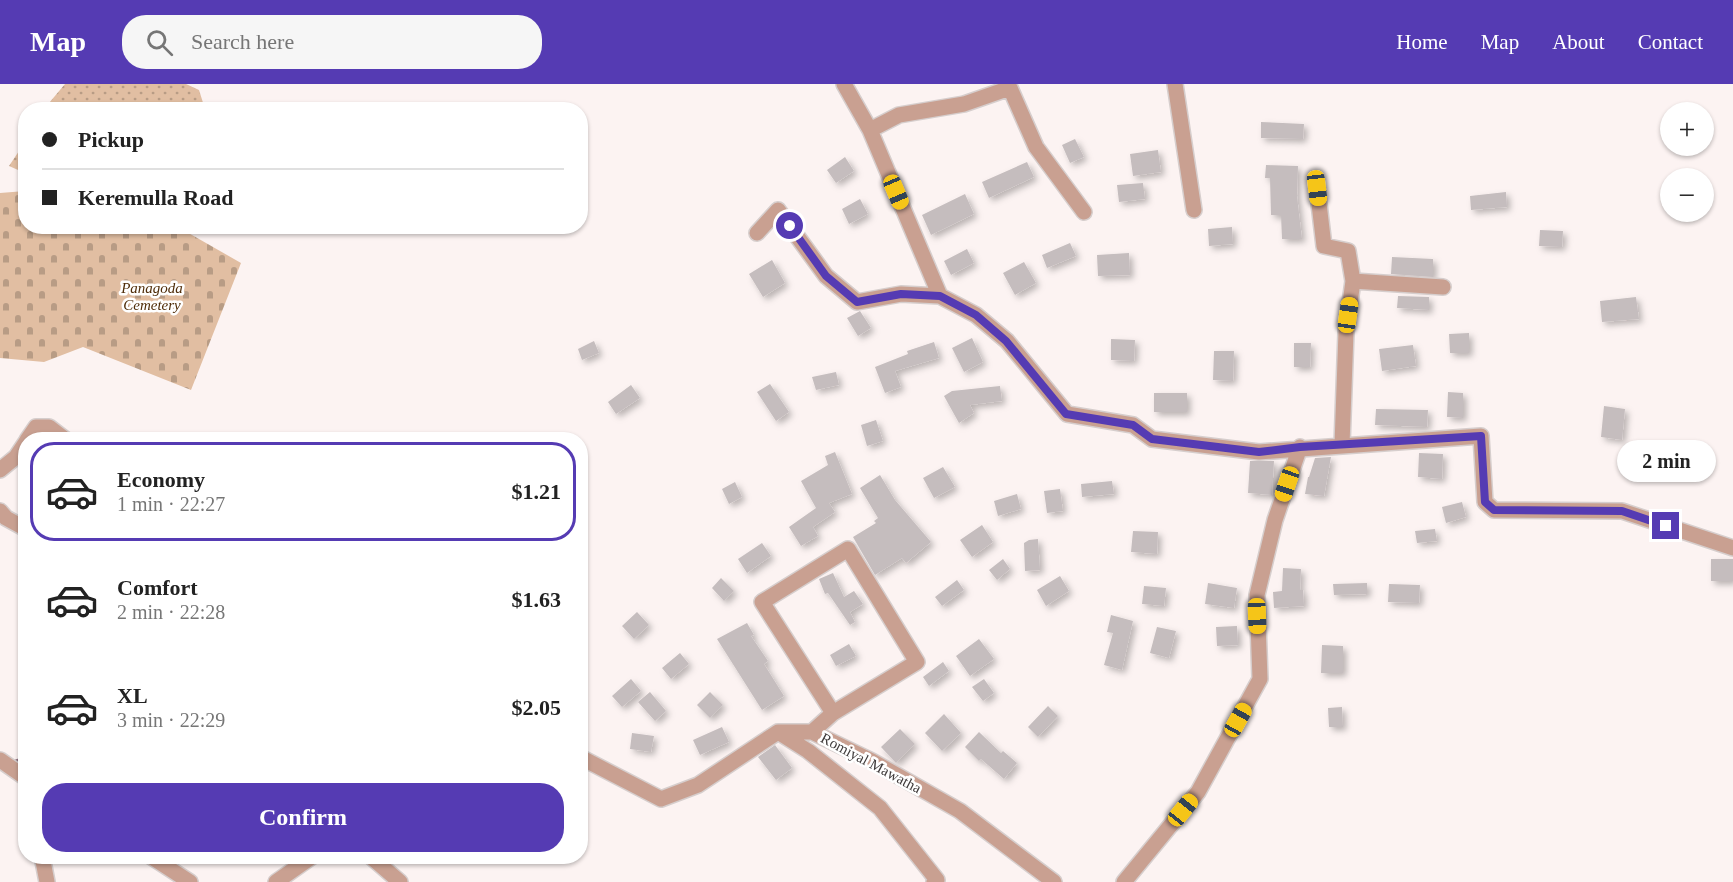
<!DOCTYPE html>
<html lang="en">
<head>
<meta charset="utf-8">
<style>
  :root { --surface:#fff; --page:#f6f6f6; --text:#222; --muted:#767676; --line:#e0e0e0; --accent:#553bb3 }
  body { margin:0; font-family:"Times New Roman",serif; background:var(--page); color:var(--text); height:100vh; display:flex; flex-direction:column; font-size:22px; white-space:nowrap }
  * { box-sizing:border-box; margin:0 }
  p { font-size:20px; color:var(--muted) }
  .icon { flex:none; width:33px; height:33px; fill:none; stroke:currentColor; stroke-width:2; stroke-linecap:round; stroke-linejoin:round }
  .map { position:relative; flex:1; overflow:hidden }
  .details { position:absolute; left:18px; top:348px; width:570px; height:432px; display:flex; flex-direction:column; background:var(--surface); border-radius:24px; box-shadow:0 2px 4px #0004 }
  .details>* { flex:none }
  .banner { position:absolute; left:18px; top:18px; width:570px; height:132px; border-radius:24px; box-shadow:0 2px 4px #0004; display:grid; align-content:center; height:132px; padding:0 24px; background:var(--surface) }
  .fabs { position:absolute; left:1660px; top:18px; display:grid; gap:12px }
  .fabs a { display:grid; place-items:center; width:54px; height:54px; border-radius:50%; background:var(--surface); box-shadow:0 2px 4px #0004; font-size:30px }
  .end { position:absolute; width:27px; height:27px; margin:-14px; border:8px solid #553bb3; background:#fff; box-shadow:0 0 0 3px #fff }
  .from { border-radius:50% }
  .bubble { position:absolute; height:42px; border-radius:21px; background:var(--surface); box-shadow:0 2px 4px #0004; font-size:20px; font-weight:700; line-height:42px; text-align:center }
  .car { position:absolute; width:18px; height:36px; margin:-18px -9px; border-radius:8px; box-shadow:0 0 4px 2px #0007; background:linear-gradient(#f5c518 24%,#345 0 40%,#f5c518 0 76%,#345 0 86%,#f5c518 0) }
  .banner b { display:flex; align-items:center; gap:21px; height:57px; font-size:22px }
  .banner b+b { border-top:2px solid var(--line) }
  .banner i { width:15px; height:15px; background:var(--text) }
  ul { padding:10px 0 0; list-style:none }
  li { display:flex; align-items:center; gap:18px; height:99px; margin:0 12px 9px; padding:0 12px; border:3px solid transparent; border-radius:24px }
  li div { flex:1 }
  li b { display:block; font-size:22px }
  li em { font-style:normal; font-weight:700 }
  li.on { border-color:var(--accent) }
  li>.icon { width:54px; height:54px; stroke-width:1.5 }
  .button { display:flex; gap:12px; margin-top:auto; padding:12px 24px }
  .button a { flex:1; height:69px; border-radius:24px; background:var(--accent); color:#fff; font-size:24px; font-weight:700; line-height:69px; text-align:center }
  header { display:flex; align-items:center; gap:36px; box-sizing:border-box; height:84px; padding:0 30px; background:var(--accent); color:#fff }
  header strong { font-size:28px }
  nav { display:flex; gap:33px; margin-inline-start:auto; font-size:21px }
  .search { width:420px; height:54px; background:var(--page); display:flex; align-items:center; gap:15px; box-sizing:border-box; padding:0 21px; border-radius:24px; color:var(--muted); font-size:22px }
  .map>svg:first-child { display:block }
  .grass { fill:url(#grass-dots) }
  .cemetery { fill:url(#cemetery-stones) }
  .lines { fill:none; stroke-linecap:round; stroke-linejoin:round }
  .stream { stroke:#917484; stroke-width:4 }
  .building { fill:#c5bdbe; filter:url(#shadow) }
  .minor-casing { stroke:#d6cecd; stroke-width:18 }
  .minor { stroke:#c9a091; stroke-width:15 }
  .route { stroke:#553bb3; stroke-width:8 }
  .labels { text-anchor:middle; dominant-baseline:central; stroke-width:5; stroke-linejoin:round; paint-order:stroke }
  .park-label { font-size:15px; font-style:italic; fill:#4f2c08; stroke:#fff }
  .street-label { font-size:15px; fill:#3f3b3b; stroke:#fff }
</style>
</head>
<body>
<header>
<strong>Map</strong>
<div class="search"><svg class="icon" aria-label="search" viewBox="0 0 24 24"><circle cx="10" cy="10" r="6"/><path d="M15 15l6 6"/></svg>Search here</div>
<nav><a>Home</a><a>Map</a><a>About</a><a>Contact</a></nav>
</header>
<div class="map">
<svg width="1733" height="798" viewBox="0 0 1733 798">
  <defs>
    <pattern id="grass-dots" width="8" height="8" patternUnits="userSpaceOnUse" patternTransform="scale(1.5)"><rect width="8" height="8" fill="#e1bea2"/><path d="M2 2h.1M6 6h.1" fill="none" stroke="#b89c85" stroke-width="1.8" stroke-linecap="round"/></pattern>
    <pattern id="cemetery-stones" width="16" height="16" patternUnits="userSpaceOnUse" patternTransform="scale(1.5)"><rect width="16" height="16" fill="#e1bea2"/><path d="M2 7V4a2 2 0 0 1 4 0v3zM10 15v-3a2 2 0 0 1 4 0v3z" fill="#b89c85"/></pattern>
    <filter id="shadow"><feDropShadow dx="3.5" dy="3.5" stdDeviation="3" flood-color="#0004"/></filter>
  </defs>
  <rect width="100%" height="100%" fill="#fcf3f2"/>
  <path class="grass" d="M 65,0 L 186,0 L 199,6 L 205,25 L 44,25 Z
    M 25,58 L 26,89 L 25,89 L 9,82 Z"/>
  <path class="cemetery" d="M 25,107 L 26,142 L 178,143 L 241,179 L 191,306 L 83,263 L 44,278 L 0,274 L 0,109 Z"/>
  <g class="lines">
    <path class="stream" d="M 12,679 L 26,674"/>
  </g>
  <path class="building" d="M 1261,38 L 1304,40 L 1303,55 L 1261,54 Z
    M 1075,55 L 1084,73 L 1070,79 L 1062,61 Z
    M 1158,66 L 1161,88 L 1133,92 L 1130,70 Z
    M 845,73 L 854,87 L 836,99 L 827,86 Z
    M 1027,78 L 1034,93 L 989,114 L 982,98 Z
    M 1266,81 L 1298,82 L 1297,112 L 1302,155 L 1282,155 L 1281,131 L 1271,131 L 1270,94 L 1265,94 Z
    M 1143,99 L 1145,115 L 1119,118 L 1117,101 Z
    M 1506,108 L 1507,123 L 1471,126 L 1470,112 Z
    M 965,110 L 974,130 L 931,151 L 922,131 Z
    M 860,115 L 868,130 L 849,140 L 842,125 Z
    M 1232,143 L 1233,160 L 1209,162 L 1208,145 Z
    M 1540,146 L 1563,147 L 1562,163 L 1539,162 Z
    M 1070,159 L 1076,172 L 1047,184 L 1042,171 Z
    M 967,165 L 974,179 L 951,191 L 944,177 Z
    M 1129,169 L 1130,191 L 1098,192 L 1097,171 Z
    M 1392,173 L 1433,175 L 1433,193 L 1391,190 Z
    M 772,176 L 785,199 L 763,213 L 749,190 Z
    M 1024,178 L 1036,199 L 1015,211 L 1003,189 Z
    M 1398,212 L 1429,213 L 1429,226 L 1397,224 Z
    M 1636,213 L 1639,235 L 1602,238 L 1600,217 Z
    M 860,227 L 871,244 L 858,252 L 847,234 Z
    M 1469,249 L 1469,269 L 1450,269 L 1449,250 Z
    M 972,254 L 983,278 L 964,288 L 952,264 Z
    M 1111,255 L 1135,256 L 1134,277 L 1111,276 Z
    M 594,257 L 599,269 L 582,276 L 578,265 Z
    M 934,258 L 939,274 L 895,287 L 901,303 L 885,309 L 875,283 L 908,270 L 907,267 Z
    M 1294,259 L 1311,259 L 1310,283 L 1294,283 Z
    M 1413,261 L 1416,282 L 1382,287 L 1379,265 Z
    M 1214,267 L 1234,267 L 1233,297 L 1213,296 Z
    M 836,288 L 839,301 L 816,306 L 812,293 Z
    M 770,300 L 789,328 L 776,337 L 757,308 Z
    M 631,301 L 640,314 L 616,330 L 608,318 Z
    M 1000,302 L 1002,317 L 970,321 L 974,329 L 959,339 L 944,312 L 952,307 Z
    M 1448,308 L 1463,309 L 1463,334 L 1447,333 Z
    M 1154,309 L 1187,309 L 1187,328 L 1154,328 Z
    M 1604,322 L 1625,325 L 1622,356 L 1601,353 Z
    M 1376,325 L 1428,326 L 1427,343 L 1375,341 Z
    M 876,336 L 883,357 L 867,362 L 861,341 Z
    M 835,368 L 852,410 L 829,419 L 835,428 L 813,443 L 818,452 L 801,462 L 789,443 L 816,424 L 801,397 L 828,381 L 825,372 Z
    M 1419,369 L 1443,370 L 1442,395 L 1418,393 Z
    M 1331,373 L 1324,412 L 1305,410 L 1308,393 L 1309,393 L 1315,374 Z
    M 1250,377 L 1274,377 L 1272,411 L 1248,409 Z
    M 943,383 L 955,403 L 934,414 L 923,394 Z
    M 880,391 L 895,416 L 931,458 L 906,479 L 902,474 L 875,491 L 853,453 L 876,439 L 874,437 L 878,434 L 860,404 Z
    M 1112,397 L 1114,410 L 1082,413 L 1081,400 Z
    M 735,398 L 742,413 L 729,420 L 722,405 Z
    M 1060,405 L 1063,427 L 1047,429 L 1044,407 Z
    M 1017,410 L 1021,425 L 998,432 L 994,417 Z
    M 1462,418 L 1466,433 L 1446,439 L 1442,423 Z
    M 982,441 L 993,458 L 972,473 L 960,456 Z
    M 1435,445 L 1437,457 L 1417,459 L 1415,447 Z
    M 1133,447 L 1158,448 L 1157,470 L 1131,468 Z
    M 1038,455 L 1040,486 L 1025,487 L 1024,459 L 1029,456 Z
    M 762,459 L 771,472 L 747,489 L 738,475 Z
    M 1003,475 L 1010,485 L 997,496 L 989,486 Z
    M 1711,475 L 1733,475 L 1733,497 L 1711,497 Z
    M 1283,484 L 1301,485 L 1300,506 L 1303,506 L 1304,522 L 1274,524 L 1273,508 L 1282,507 Z
    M 833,489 L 844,513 L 854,507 L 863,520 L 850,528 L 855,538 L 850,541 L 828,509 L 825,510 L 819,495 Z
    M 1060,492 L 1069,507 L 1046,522 L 1037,506 Z
    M 721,494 L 734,507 L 724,517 L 712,504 Z
    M 957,496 L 964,506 L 942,522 L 935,513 Z
    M 1208,499 L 1237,504 L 1234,524 L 1205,520 Z
    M 1367,499 L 1367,510 L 1334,511 L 1333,500 Z
    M 1389,500 L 1420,501 L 1419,519 L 1388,518 Z
    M 1144,502 L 1166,504 L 1164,522 L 1142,520 Z
    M 637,528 L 649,541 L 634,555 L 622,542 Z
    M 1111,531 L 1133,537 L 1122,586 L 1104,581 L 1113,549 L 1107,548 Z
    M 747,539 L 754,551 L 751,552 L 768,577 L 764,580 L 784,612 L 762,626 L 717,555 Z
    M 1237,542 L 1238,561 L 1217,562 L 1216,543 Z
    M 1157,543 L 1176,547 L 1169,574 L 1150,569 Z
    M 979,555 L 994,575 L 970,592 L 956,572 Z
    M 849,560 L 856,572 L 836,582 L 830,571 Z
    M 1322,561 L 1343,562 L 1343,589 L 1321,589 Z
    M 680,569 L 689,580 L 671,595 L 662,584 Z
    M 943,578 L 949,587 L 929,602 L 923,593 Z
    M 631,595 L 641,607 L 622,623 L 612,612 Z
    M 984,595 L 994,609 L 983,617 L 972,603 Z
    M 650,608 L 666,627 L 655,637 L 638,618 Z
    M 710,608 L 723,621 L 710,634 L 697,621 Z
    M 1048,622 L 1058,632 L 1038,653 L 1028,643 Z
    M 1342,623 L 1343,643 L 1329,643 L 1328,624 Z
    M 944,630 L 961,649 L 942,667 L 925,649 Z
    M 722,643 L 729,658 L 700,671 L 693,656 Z
    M 900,645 L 915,660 L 896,679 L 881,663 Z
    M 979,648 L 1001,669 L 1003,667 L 1017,679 L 1004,695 L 981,675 L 979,677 L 965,663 Z
    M 632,649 L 654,652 L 651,668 L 630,665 Z
    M 775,661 L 792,684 L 776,696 L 758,673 Z"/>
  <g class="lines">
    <g class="minor-casing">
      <path id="minor" d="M 1175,0 L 1194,126
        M 870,46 L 899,31 L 964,20 L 1010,4 L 1036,63 L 1084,128
        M 1317,103 L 1324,162 L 1348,167 L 1353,197 L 1346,248 L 1342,361
        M 757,149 L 778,126 L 826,192 L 857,218 L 901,210 L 940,212 L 870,46 L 844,0
        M 1353,197 L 1443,203
        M 940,212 L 976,231 L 1007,257 L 1067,330 L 1133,341 L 1152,355 L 1259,368 L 1481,352 L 1485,418 L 1494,426 L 1622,427 L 1733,464
        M 27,356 L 36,343 L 49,343 L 66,356
        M 0,386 L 16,373 L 26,358
        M 0,427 L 6,434 L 26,445
        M 778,648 L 808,667 L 880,724 L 937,796 L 934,798
        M 812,648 L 833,629 L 762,518 L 848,465 L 917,578 L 833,629
        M 580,673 L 661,715 L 698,701 L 778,648 L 812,648 L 872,677 L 960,727 L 1054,798
        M 0,676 L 26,694
        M 42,772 L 47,798
        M 150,772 L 190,798
        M 370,772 L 400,798
        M 276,798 L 313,772
        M 1124,798 L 1198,708 L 1260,595 L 1257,511 L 1275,436 L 1300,363"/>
    </g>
    <use href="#minor" class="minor"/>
  </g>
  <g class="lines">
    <path class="route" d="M 790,142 L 826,192 L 857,218 L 901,210 L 940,212 L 976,231 L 1006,257 L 1066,330 L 1133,341 L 1152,355 L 1259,368 L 1300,363 L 1481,352 L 1485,418 L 1494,426 L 1622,427 L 1666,442"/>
  </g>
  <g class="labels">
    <g class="park-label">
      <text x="152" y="204">Panagoda<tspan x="152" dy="17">Cemetery</tspan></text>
    </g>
    <g class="street-label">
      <text transform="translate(871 679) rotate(28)">Romiyal Mawatha</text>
    </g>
  </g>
</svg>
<div class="fabs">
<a>+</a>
<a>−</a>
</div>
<i class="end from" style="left:790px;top:142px"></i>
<i class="end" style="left:1666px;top:442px"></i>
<div class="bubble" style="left:1617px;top:356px;width:99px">2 min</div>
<i class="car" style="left:1317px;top:104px;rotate:173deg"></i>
<i class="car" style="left:896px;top:108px;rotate:157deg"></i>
<i class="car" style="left:1348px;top:231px;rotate:8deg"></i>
<i class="car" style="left:1287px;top:400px;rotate:199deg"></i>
<i class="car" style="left:1257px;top:532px;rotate:178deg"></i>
<i class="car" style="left:1238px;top:636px;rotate:29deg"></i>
<i class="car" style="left:1183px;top:726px;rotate:39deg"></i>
<div class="banner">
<b><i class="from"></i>Pickup</b>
<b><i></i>Keremulla Road</b>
</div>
<section class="details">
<ul>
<li class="on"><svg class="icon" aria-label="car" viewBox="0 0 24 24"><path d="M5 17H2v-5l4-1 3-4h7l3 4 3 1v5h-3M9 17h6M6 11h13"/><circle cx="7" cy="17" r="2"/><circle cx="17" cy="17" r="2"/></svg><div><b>Economy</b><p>1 min · 22:27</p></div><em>$1.21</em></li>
<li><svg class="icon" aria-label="car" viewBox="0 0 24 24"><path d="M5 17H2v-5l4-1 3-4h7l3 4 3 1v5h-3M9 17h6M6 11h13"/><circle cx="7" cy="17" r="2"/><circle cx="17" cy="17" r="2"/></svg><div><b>Comfort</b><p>2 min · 22:28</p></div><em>$1.63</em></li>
<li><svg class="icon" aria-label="car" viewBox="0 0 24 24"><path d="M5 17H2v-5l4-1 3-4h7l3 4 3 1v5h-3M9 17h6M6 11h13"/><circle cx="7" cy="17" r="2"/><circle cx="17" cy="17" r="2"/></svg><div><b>XL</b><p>3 min · 22:29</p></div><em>$2.05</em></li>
</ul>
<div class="button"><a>Confirm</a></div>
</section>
</div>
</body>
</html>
